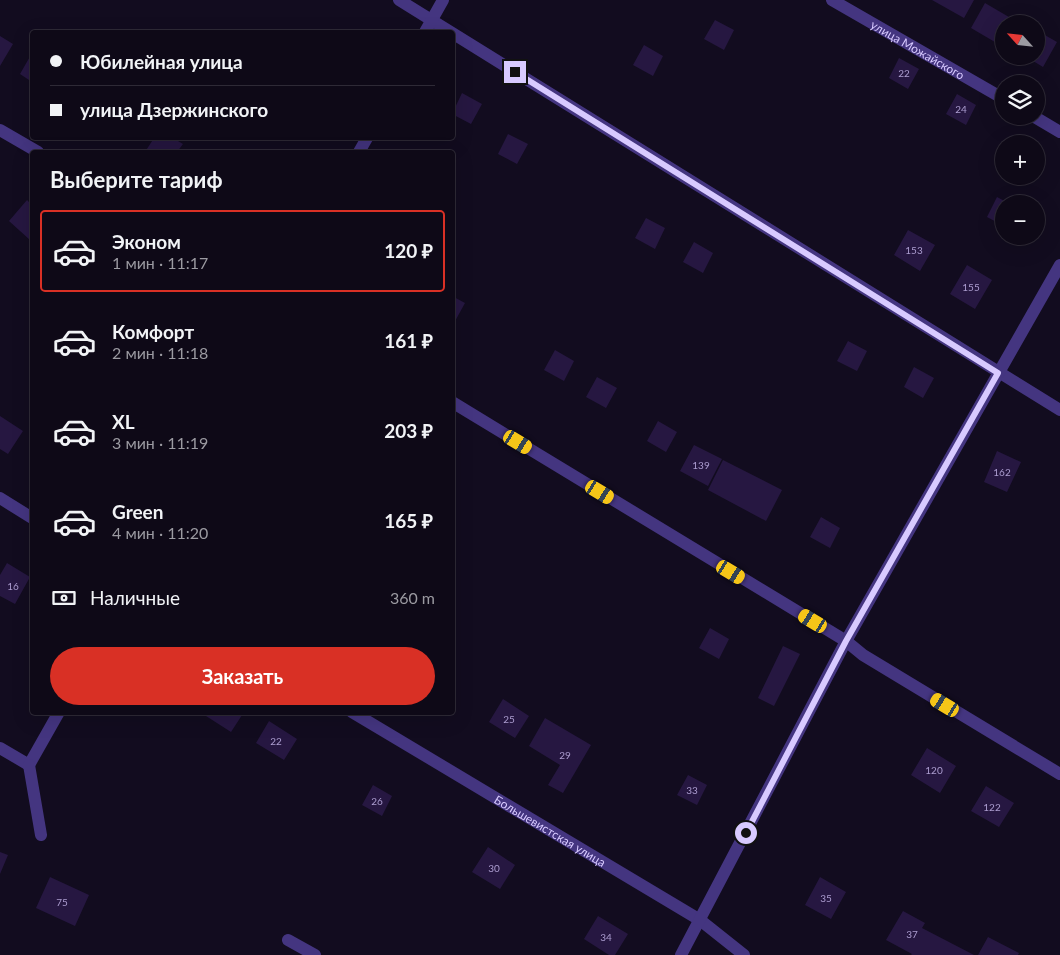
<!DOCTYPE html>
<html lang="ru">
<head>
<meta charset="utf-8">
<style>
  :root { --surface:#0e0917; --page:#1c1724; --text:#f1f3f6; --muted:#9b9aa1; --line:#2e2a36; --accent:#d93025 }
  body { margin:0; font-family:Lato,sans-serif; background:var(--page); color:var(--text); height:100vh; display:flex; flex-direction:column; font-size:19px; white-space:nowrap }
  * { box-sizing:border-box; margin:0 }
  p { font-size:16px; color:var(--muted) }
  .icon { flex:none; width:28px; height:28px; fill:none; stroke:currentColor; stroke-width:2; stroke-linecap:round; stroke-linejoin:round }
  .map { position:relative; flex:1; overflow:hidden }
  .panel { position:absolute; left:30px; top:150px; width:425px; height:565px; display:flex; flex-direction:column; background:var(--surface); border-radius:5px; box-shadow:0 5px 20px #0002,0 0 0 1px var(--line) }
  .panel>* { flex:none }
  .hud { position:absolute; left:30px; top:30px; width:425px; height:110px; border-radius:5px; box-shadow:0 5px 20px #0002,0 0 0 1px var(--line); display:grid; align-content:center; height:110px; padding:0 20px; background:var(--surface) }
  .needle { width:32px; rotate:297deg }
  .fabs { position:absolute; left:995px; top:15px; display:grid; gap:10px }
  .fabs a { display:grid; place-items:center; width:50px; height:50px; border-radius:50%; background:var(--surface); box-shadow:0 5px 20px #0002,0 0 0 1px var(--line); font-size:25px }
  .end { position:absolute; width:22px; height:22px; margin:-11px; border:6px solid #d8caff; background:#111; box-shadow:0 0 0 2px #111 }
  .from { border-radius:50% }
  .car { position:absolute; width:15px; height:30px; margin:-15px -8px; border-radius:6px; box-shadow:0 0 4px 1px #0007; background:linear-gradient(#f5c518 24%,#345 0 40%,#f5c518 0 76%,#345 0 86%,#f5c518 0) }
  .hud b { display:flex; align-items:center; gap:18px; height:48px; font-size:19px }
  .hud b+b { border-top:1px solid var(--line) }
  .hud i { width:12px; height:12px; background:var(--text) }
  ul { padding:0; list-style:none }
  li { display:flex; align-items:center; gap:15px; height:82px; margin:0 10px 8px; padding:0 10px; border:2px solid transparent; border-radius:5px }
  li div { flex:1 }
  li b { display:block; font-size:19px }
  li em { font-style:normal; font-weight:700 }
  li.current { border-color:var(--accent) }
  li>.icon { width:45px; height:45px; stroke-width:1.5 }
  h2 { padding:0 20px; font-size:22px; line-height:60px }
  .pay { display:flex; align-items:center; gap:12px; height:55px; padding:0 20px; font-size:19px }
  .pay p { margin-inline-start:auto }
  .button { display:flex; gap:10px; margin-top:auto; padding:10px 20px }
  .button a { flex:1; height:58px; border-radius:30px; background:var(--accent); color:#fff; font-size:20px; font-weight:700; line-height:58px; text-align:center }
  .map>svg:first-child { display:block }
  .building { fill:#261741 }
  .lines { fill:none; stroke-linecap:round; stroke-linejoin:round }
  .minor { stroke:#443580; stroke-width:12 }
  .route { stroke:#d8caff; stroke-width:6 }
  .labels { text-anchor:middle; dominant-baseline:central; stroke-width:4.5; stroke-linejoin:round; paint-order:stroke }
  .number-label { font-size:10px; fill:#ac9dd0 }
  .street-label { font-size:12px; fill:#d8caff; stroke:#120c1f }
</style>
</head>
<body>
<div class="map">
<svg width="1060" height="955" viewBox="0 0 1060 955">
  <rect width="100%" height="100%" fill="#120c1f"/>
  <path class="building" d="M 932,0 L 974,0 L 964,18 Z
    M 985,3 L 1014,20 L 1012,24 L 1004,24 L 1004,39 L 1000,45 L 971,28 Z
    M 715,20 L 734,30 L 724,50 L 704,39 Z
    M 1036,30 L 1057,42 L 1043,67 L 1025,56 L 1036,56 Z
    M 0,36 L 13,44 L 0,66 Z
    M 644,45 L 663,56 L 653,76 L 633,65 Z
    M 32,53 L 32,82 L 20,74 Z
    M 899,58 L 919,69 L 908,89 L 889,78 Z
    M 462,93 L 482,104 L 471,124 L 452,114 Z
    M 957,94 L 976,105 L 966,125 L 946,114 Z
    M 508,134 L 528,144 L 517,164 L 498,154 Z
    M 154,138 L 173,138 L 183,144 L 177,152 L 145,152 Z
    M 997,197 L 1010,204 L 1004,204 L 1004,226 L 987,217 Z
    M 27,200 L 32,205 L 32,237 L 30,240 L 9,221 Z
    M 646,218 L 665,228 L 655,249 L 635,238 Z
    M 908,230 L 935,245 L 920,271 L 894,255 Z
    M 694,242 L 713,253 L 703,273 L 683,262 Z
    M 967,265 L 992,280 L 975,309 L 950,294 Z
    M 452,296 L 465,303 L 454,323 L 452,322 Z
    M 848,341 L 867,351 L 857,371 L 837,361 Z
    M 555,350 L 574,361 L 564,381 L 544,370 Z
    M 914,367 L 934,378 L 923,398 L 904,387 Z
    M 597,377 L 617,388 L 606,408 L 586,397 Z
    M 0,416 L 23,431 L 8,454 L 0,449 Z
    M 658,421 L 677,432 L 666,452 L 647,441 Z
    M 694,445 L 722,459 L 708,486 L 680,471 Z
    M 997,451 L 1021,462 L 1007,492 L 984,482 Z
    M 723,460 L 782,490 L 766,521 L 708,490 Z
    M 821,517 L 840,528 L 830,548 L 810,537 Z
    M 7,563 L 30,577 L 15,604 L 0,596 L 0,575 Z
    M 710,628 L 729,639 L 719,659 L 699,648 Z
    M 783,646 L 800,654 L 774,706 L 758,698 Z
    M 503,699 L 529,716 L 515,738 L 489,722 Z
    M 209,712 L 244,712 L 231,732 L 206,716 Z
    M 545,718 L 591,745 L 563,793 L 548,785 L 560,765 L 529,746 Z
    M 269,721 L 297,739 L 284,760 L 256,743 Z
    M 927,748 L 956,766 L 940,793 L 911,775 Z
    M 688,775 L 707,785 L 697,805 L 677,795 Z
    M 373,785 L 392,796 L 382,816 L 362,805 Z
    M 986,786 L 1014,803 L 999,827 L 971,811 Z
    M 488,847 L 515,865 L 500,889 L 472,872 Z
    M 0,852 L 8,855 L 0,874 Z
    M 50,877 L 89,895 L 75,926 L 36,908 Z
    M 820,877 L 846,892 L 831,919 L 805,905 Z
    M 903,911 L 925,923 L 922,928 L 974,955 L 911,955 L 912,954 L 886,940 Z
    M 598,916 L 628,934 L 615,955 L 609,955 L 584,939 Z
    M 988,937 L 1019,953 L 1018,955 L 978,955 Z"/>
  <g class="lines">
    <g class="minor">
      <path d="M 399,0 L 1060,410"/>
      <path id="s1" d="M 832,0 L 1004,99"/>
      <path d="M 425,32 L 443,0"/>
      <path d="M 1033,116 L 1060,132"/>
      <path d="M 0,130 L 38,152"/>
      <path d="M 359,152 L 367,138"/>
      <path d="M 452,402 L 846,641 L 863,655 L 1060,774"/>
      <path d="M 0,498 L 32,518"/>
      <path id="s2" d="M 352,712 L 700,920 L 744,955"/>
      <path d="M 0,748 L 29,765 L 59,712"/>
      <path d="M 29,765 L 41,835"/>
      <path d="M 288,940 L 315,955"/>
      <path d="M 681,955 L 846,641 L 1060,265"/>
    </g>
  </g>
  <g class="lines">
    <path class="route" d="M 515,72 L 998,373 L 846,641 L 746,833"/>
  </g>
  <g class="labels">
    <g class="number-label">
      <text x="904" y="73">22</text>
      <text x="961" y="109">24</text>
      <text x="914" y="250">153</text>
      <text x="971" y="287">155</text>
      <text x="701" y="465">139</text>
      <text x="1002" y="472">162</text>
      <text x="13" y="586">16</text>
      <text x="509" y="719">25</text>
      <text x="276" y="741">22</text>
      <text x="565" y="755">29</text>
      <text x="934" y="770">120</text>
      <text x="692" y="790">33</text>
      <text x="377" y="801">26</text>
      <text x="992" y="807">122</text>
      <text x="494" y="868">30</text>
      <text x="826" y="898">35</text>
      <text x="62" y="902">75</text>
      <text x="912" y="934">37</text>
      <text x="606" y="937">34</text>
    </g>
    <g class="street-label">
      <text stroke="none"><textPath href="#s1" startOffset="99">улица Можайского</textPath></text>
      <text stroke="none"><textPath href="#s2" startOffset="231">Большевистская улица</textPath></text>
    </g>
  </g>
</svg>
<div class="fabs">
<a><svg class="needle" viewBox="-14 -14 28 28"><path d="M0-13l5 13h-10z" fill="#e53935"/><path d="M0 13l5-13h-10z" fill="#9b9aa1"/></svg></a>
<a><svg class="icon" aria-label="layers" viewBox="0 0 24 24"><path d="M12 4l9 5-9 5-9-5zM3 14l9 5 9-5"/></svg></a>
<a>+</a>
<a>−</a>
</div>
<i class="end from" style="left:746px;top:833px"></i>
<i class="end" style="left:515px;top:72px"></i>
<i class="car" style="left:518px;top:442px;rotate:121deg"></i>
<i class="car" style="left:600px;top:492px;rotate:121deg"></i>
<i class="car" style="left:731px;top:572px;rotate:121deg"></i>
<i class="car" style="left:813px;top:621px;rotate:301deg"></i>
<i class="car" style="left:945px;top:705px;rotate:301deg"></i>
<div class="hud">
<b><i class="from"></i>Юбилейная улица</b>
<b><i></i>улица Дзержинского</b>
</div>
<section class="panel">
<h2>Выберите тариф</h2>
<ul>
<li class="current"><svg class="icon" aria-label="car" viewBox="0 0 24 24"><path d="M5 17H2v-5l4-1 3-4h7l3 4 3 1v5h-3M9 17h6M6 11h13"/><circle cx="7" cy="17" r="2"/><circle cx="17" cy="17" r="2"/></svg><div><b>Эконом</b><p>1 мин · 11:17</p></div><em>120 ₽</em></li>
<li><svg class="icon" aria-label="car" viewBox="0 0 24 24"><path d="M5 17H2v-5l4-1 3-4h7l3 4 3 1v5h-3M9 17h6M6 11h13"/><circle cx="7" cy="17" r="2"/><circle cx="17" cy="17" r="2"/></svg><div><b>Комфорт</b><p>2 мин · 11:18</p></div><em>161 ₽</em></li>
<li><svg class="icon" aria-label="car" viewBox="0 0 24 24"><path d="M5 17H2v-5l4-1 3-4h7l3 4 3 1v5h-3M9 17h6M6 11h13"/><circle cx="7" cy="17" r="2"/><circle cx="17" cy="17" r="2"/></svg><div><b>XL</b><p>3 мин · 11:19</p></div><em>203 ₽</em></li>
<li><svg class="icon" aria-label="car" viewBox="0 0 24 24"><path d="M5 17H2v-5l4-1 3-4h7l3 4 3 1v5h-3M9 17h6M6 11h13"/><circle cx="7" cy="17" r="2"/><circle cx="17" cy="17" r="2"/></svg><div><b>Green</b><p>4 мин · 11:20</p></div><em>165 ₽</em></li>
</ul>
<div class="pay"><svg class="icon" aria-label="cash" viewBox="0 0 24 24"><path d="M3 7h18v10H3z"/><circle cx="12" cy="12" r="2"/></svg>Наличные<p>360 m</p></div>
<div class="button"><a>Заказать</a></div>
</section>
</div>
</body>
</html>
